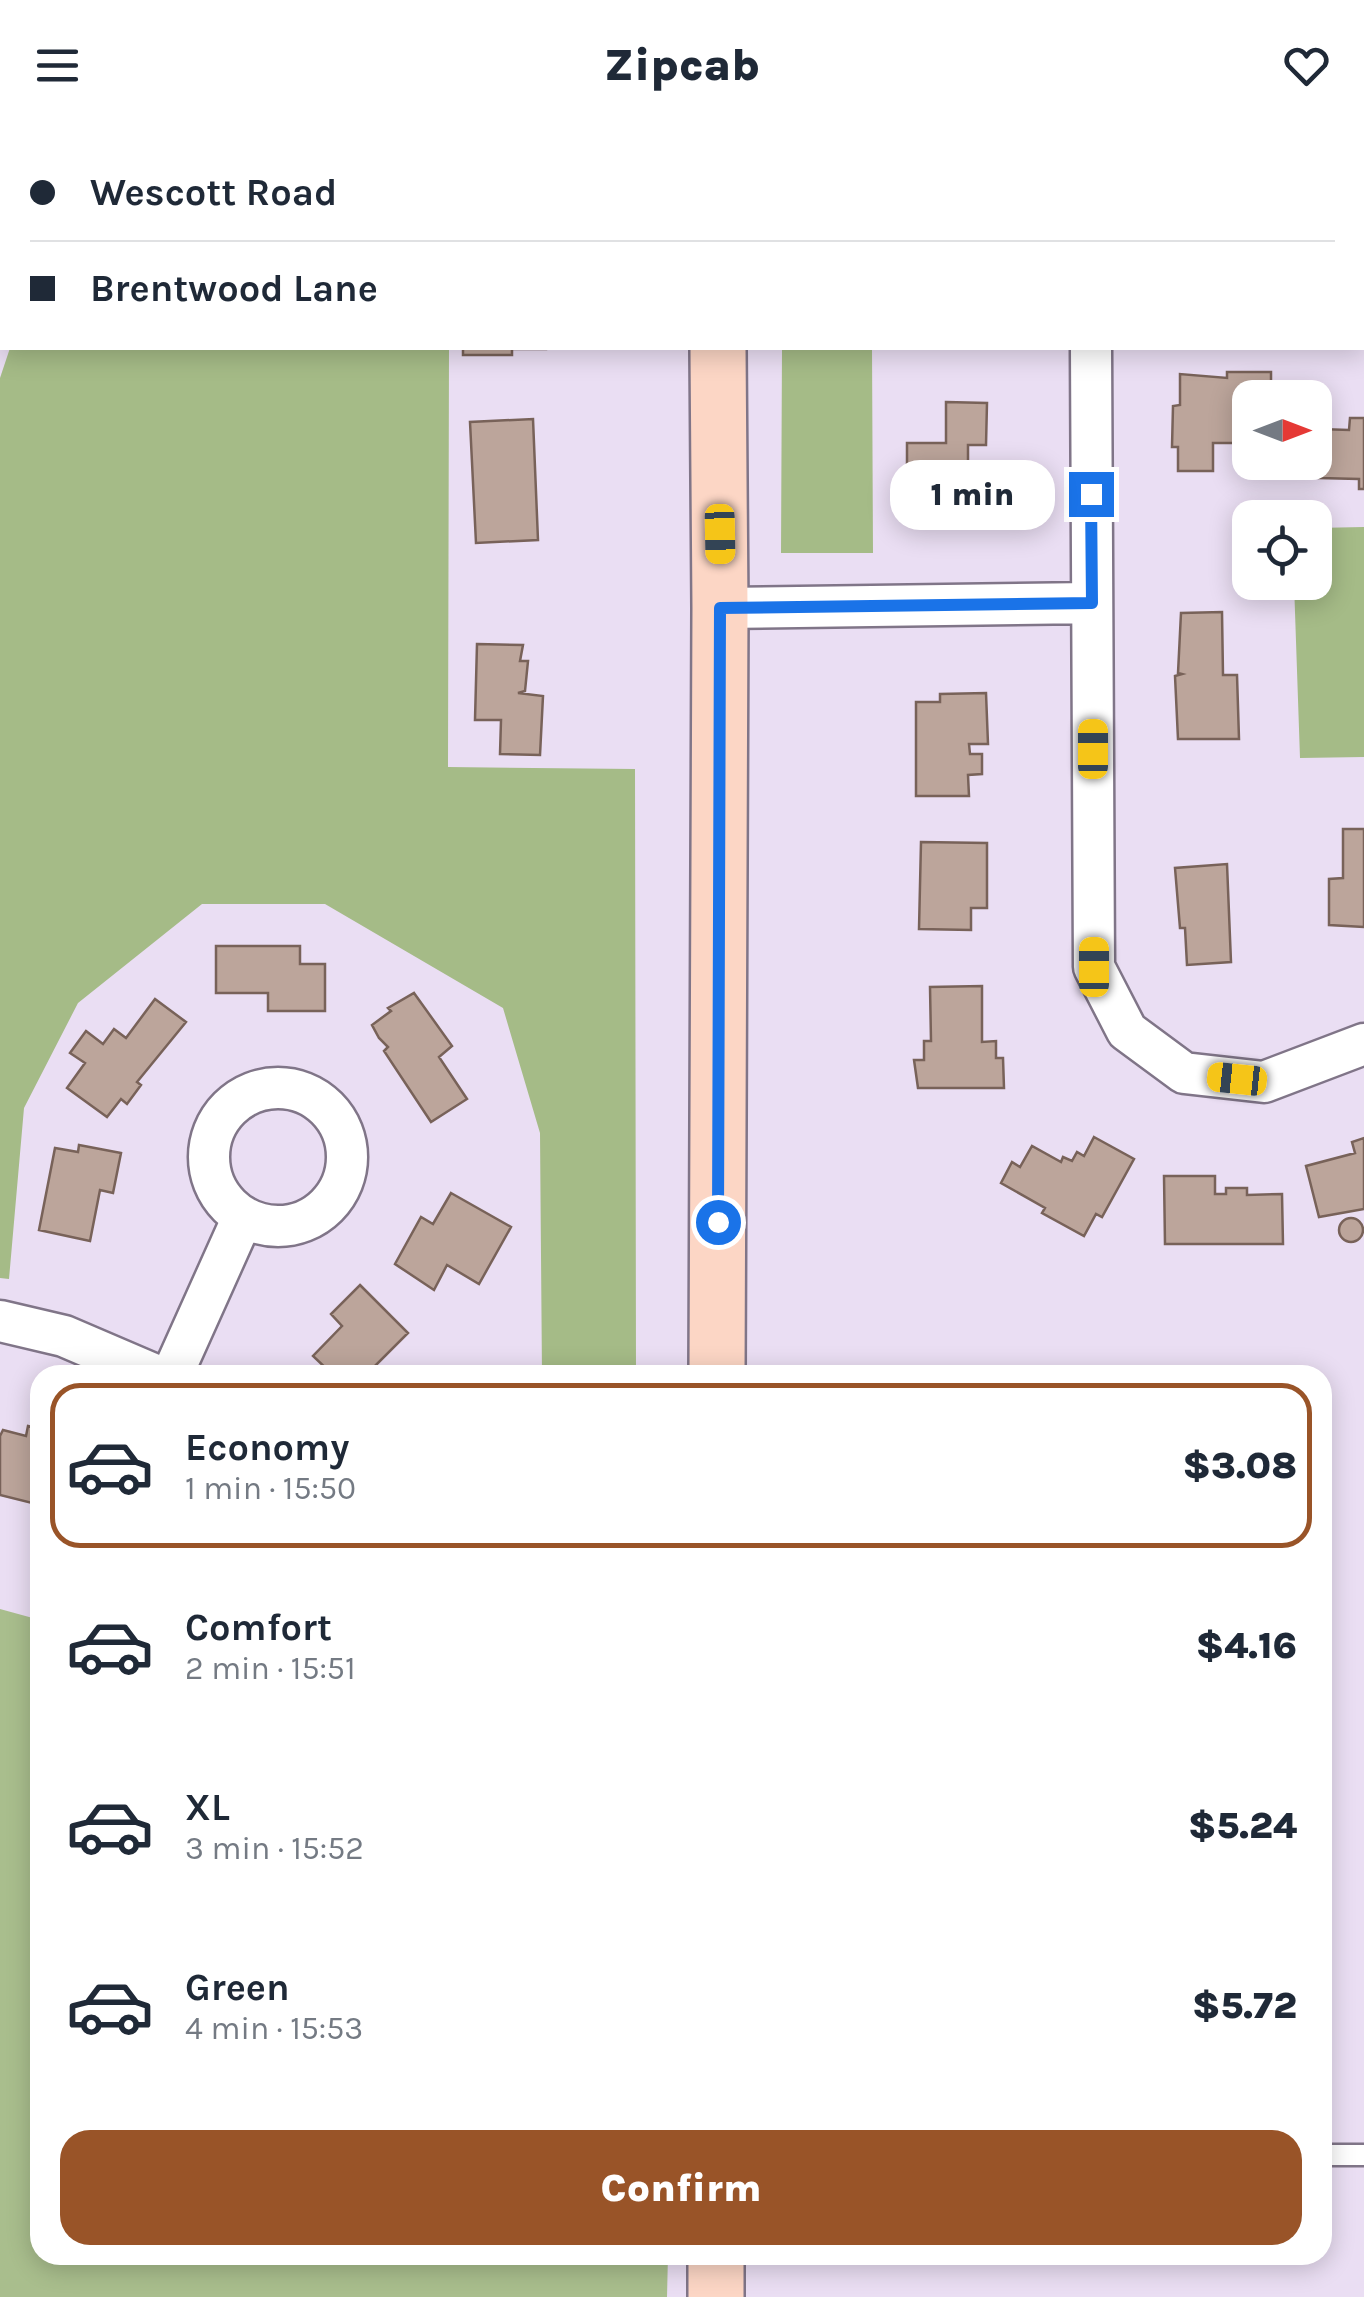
<!DOCTYPE html>
<html lang="en">
<head>
<meta charset="utf-8">
<style>
  :root { --surface:#fff; --page:#f6f6f7; --text:#1f2937; --muted:#747a83; --line:#e0e1e3; --accent:#995428 }
  body { margin:0; font-family:Karla,sans-serif; background:var(--page); color:var(--text); height:100vh; display:flex; flex-direction:column; font-size:38px; white-space:nowrap }
  * { box-sizing:border-box; margin:0 }
  p { font-size:32px; color:var(--muted) }
  .icon { flex:none; width:55px; height:55px; fill:none; stroke:currentColor; stroke-width:2; stroke-linecap:round; stroke-linejoin:round }
  .map { position:relative; flex:1; overflow:hidden }
  .panel { position:absolute; left:30px; top:1235px; width:1302px; height:900px; display:flex; flex-direction:column; background:var(--surface); border-radius:30px; box-shadow:0 5px 25px #0003 }
  .panel>* { flex:none }
  .guide { position:absolute; left:0px; top:0px; width:1365px; height:220px; box-shadow:0 5px 25px #0003; display:grid; align-content:center; height:220px; padding:0 30px; background:var(--surface) }
  .needle { width:65px; rotate:90deg }
  .tools { position:absolute; left:1232px; top:250px; display:grid; gap:20px }
  .tools a { display:grid; place-items:center; width:100px; height:100px; border-radius:20px; background:var(--surface); box-shadow:0 5px 25px #0003; font-size:50px }
  .end { position:absolute; width:45px; height:45px; margin:-22px; border:12px solid #1a73e8; background:#fff; box-shadow:0 0 0 5px #fff }
  .from { border-radius:50% }
  .bubble { position:absolute; height:70px; border-radius:30px; background:var(--surface); box-shadow:0 5px 25px #0003; font-size:32px; font-weight:800; line-height:70px; text-align:center }
  .car { position:absolute; width:30px; height:60px; margin:-30px -15px; border-radius:12px; box-shadow:0 0 8px 2px #0007; background:linear-gradient(#f5c518 24%,#345 0 40%,#f5c518 0 76%,#345 0 86%,#f5c518 0) }
  .guide b { display:flex; align-items:center; gap:35px; height:95px; font-size:38px }
  .guide b+b { border-top:2px solid var(--line) }
  .guide i { width:25px; height:25px; background:var(--text) }
  ul { padding:18px 0 0; list-style:none }
  li { display:flex; align-items:center; gap:30px; height:165px; margin:0 20px 15px; padding:0 10px; border:5px solid transparent; border-radius:30px }
  li div { flex:1 }
  li b { display:block; font-size:38px }
  li em { font-style:normal; font-weight:800 }
  li.selected { border-color:var(--accent) }
  li>.icon { width:90px; height:90px; stroke-width:1.5 }
  .action { display:flex; gap:20px; margin-top:auto; padding:20px 30px }
  .action a { flex:1; height:115px; border-radius:30px; background:var(--accent); color:#fff; font-size:40px; font-weight:800; line-height:115px; text-align:center }
  header { display:flex; justify-content:space-between; align-items:center; height:130px; padding:0 30px; background:var(--surface); font-size:45px; font-weight:800 }
  .map>svg:first-child { display:block }
  .green { fill:#a9be8d }
  .forest { fill:#a5bb87 }
  .building { fill:#bca59b; stroke:#786259; stroke-width:2.5 }
  .lines { fill:none; stroke-linecap:round; stroke-linejoin:round }
  .lane-casing { stroke:#807588; stroke-width:25 }
  .street-casing { stroke:#807588; stroke-width:45 }
  .secondary-casing { stroke:#807588; stroke-width:60 }
  .lane { stroke:#fff; stroke-width:20 }
  .street { stroke:#fff; stroke-width:40 }
  .secondary { stroke:#fcd6c5; stroke-width:55 }
  .route { stroke:#1a73e8; stroke-width:12 }
</style>
</head>
<body>
<header><svg class="icon" aria-label="menu" viewBox="0 0 24 24"><path d="M4 6h16M4 12h16M4 18h16"/></svg>Zipcab<svg class="icon" aria-label="heart" viewBox="0 0 24 24"><path d="M12 20l-8-8c-3-5 5-10 8-4 3-6 11-1 8 4z"/></svg></header>
<div class="map">
<svg width="1364" height="2167" viewBox="0 0 1364 2167">
  <rect width="100%" height="100%" fill="#eadef3"/>
  <path class="green" d="M 0,1479 L 40,1490 L 40,2125 L 668,2125 L 667,2167 L 0,2167 Z"/>
  <path class="forest" d="M 312,0 L 636,0 L 636,2 L 300,2 Z
    M 10,218 L 449,218 L 448,637 L 635,639 L 636,1245 L 542,1245 L 540,1003 L 503,878 L 325,774 L 202,774 L 78,873 L 24,978 L 9,1149 L 0,1148 L 0,248 Z
    M 782,218 L 872,218 L 873,423 L 781,423 Z
    M 1364,397 L 1364,627 L 1300,628 L 1294,453 L 1315,452 L 1315,398 Z"/>
  <path class="building" d="M 1187,0 L 1284,0 L 1287,2 L 1189,2 Z
    M 463,218 L 546,218 L 546,219 L 512,219 L 512,225 L 463,225 Z
    M 1227,242 L 1271,242 L 1271,268 L 1250,268 L 1249,313 L 1213,313 L 1213,341 L 1178,341 L 1178,317 L 1172,317 L 1173,276 L 1180,275 L 1180,244 L 1227,248 Z
    M 946,272 L 987,273 L 986,315 L 968,315 L 968,372 L 919,372 L 919,341 L 907,341 L 907,313 L 946,313 Z
    M 1350,288 L 1364,288 L 1364,359 L 1359,359 L 1359,349 L 1319,348 L 1320,299 L 1349,300 Z
    M 533,289 L 538,410 L 476,413 L 470,292 Z
    M 1222,482 L 1223,545 L 1237,545 L 1239,609 L 1178,609 L 1175,546 L 1182,544 L 1178,543 L 1181,483 Z
    M 477,514 L 523,515 L 520,531 L 528,531 L 525,561 L 518,563 L 543,566 L 540,625 L 500,624 L 501,590 L 475,590 Z
    M 986,563 L 988,614 L 969,614 L 970,624 L 982,624 L 982,644 L 968,645 L 969,666 L 916,666 L 916,572 L 940,572 L 940,564 Z
    M 1343,699 L 1364,699 L 1364,797 L 1329,795 L 1329,749 L 1343,748 Z
    M 921,712 L 987,713 L 987,778 L 971,778 L 971,800 L 919,799 Z
    M 1227,734 L 1231,832 L 1187,835 L 1185,798 L 1180,798 L 1175,738 Z
    M 216,816 L 300,816 L 300,834 L 325,834 L 325,881 L 268,881 L 268,863 L 216,863 Z
    M 982,856 L 982,912 L 996,911 L 996,928 L 1003,928 L 1004,958 L 918,958 L 914,930 L 924,930 L 924,911 L 931,911 L 930,857 Z
    M 414,863 L 452,916 L 439,927 L 467,969 L 431,992 L 384,921 L 388,917 L 379,908 L 372,895 L 391,881 L 388,878 Z
    M 155,869 L 186,892 L 137,952 L 141,955 L 127,974 L 121,969 L 107,987 L 67,958 L 85,933 L 70,923 L 86,901 L 103,914 L 114,899 L 126,908 Z
    M 1094,1007 L 1134,1029 L 1102,1087 L 1096,1084 L 1084,1106 L 1042,1083 L 1045,1078 L 1001,1053 L 1012,1032 L 1020,1037 L 1032,1016 L 1061,1032 L 1063,1027 L 1072,1031 L 1077,1022 L 1084,1026 Z
    M 1364,1008 L 1364,1079 L 1319,1087 L 1306,1036 L 1355,1023 L 1352,1012 Z
    M 79,1015 L 121,1023 L 113,1063 L 100,1060 L 90,1111 L 39,1100 L 55,1018 L 78,1022 Z
    M 1164,1046 L 1215,1046 L 1215,1064 L 1226,1064 L 1226,1058 L 1247,1058 L 1247,1065 L 1282,1064 L 1283,1114 L 1165,1114 Z
    M 451,1063 L 511,1097 L 479,1154 L 447,1135 L 434,1160 L 395,1134 L 421,1087 L 433,1094 Z
    M1339 1100a12 12 0 1 1 24 0a12 12 0 1 1-24 0Z
    M 360,1155 L 408,1203 L 366,1245 L 333,1245 L 313,1226 L 342,1196 L 331,1184 Z
    M 28,1296 L 40,1299 L 40,1375 L 0,1365 L 0,1306 L 3,1300 L 26,1306 Z"/>
  <g class="lines">
    <g class="lane-casing">
      <path id="lane" d="M 1322,2025 L 1364,2025"/>
    </g>
    <g class="street-casing">
      <path id="street" d="M 1092,2 L 1092,0
        M 1362,146 L 1364,146
        M 1091,218 L 1094,837 L 1127,901 L 1184,943 L 1264,952 L 1364,914
        M 720,478 L 1091,473
        M209 1027a69 69 0 1 1 138 0a69 69 0 1 1-138 0Z
        M 0,1191 L 64,1206 L 155,1245
        M 172,1245 L 243,1087"/>
    </g>
    <g class="secondary-casing">
      <path id="secondary" d="M 716,0 L 716,2
        M 717,1245 L 720,478 L 718,218
        M 716,2167 L 716,2125"/>
    </g>
    <use href="#lane" class="lane"/>
    <use href="#street" class="street"/>
    <use href="#secondary" class="secondary"/>
  </g>
  <g class="lines">
    <path class="route" d="M 718,1092 L 720,478 L 1092,473 L 1091,364"/>
  </g>
</svg>
<div class="tools">
<a><svg class="needle" viewBox="-14 -14 28 28"><path d="M0-13l5 13h-10z" fill="#e53935"/><path d="M0 13l5-13h-10z" fill="#747a83"/></svg></a>
<a><svg class="icon" aria-label="locate" viewBox="0 0 24 24"><circle cx="12" cy="12" r="6"/><path d="M12 2v4M12 18v4M2 12h4M18 12h4"/></svg></a>
</div>
<i class="end from" style="left:718px;top:1092px"></i>
<i class="end" style="left:1091px;top:364px"></i>
<div class="bubble" style="left:890px;top:330px;width:165px">1 min</div>
<i class="car" style="left:720px;top:404px;rotate:179deg"></i>
<i class="car" style="left:1093px;top:619px;rotate:0deg"></i>
<i class="car" style="left:1094px;top:837px;rotate:0deg"></i>
<i class="car" style="left:1237px;top:949px;rotate:276deg"></i>
<div class="guide">
<b><i class="from"></i>Wescott Road</b>
<b><i></i>Brentwood Lane</b>
</div>
<section class="panel">
<ul>
<li class="selected"><svg class="icon" aria-label="car" viewBox="0 0 24 24"><path d="M5 17H2v-5l4-1 3-4h7l3 4 3 1v5h-3M9 17h6M6 11h13"/><circle cx="7" cy="17" r="2"/><circle cx="17" cy="17" r="2"/></svg><div><b>Economy</b><p>1 min · 15:50</p></div><em>$3.08</em></li>
<li><svg class="icon" aria-label="car" viewBox="0 0 24 24"><path d="M5 17H2v-5l4-1 3-4h7l3 4 3 1v5h-3M9 17h6M6 11h13"/><circle cx="7" cy="17" r="2"/><circle cx="17" cy="17" r="2"/></svg><div><b>Comfort</b><p>2 min · 15:51</p></div><em>$4.16</em></li>
<li><svg class="icon" aria-label="car" viewBox="0 0 24 24"><path d="M5 17H2v-5l4-1 3-4h7l3 4 3 1v5h-3M9 17h6M6 11h13"/><circle cx="7" cy="17" r="2"/><circle cx="17" cy="17" r="2"/></svg><div><b>XL</b><p>3 min · 15:52</p></div><em>$5.24</em></li>
<li><svg class="icon" aria-label="car" viewBox="0 0 24 24"><path d="M5 17H2v-5l4-1 3-4h7l3 4 3 1v5h-3M9 17h6M6 11h13"/><circle cx="7" cy="17" r="2"/><circle cx="17" cy="17" r="2"/></svg><div><b>Green</b><p>4 min · 15:53</p></div><em>$5.72</em></li>
</ul>
<div class="action"><a>Confirm</a></div>
</section>
</div>
</body>
</html>
